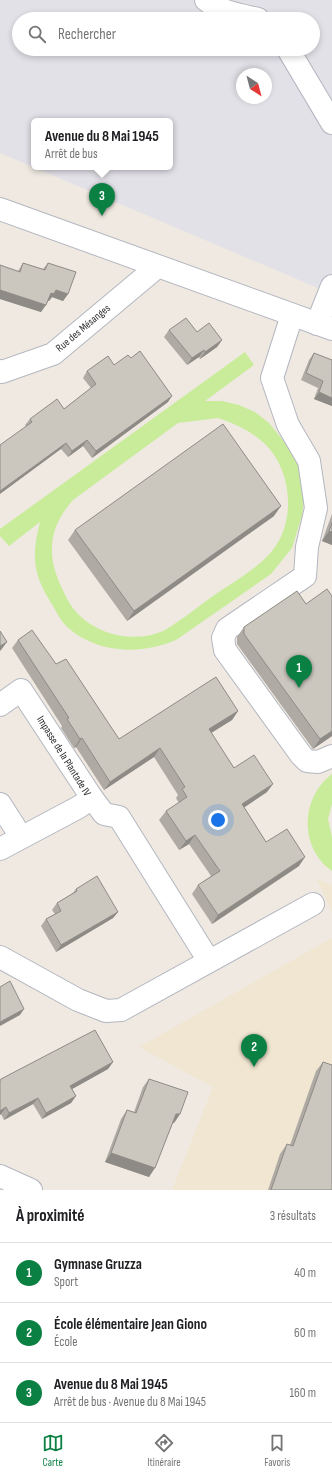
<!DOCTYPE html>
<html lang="fr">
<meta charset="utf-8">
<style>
body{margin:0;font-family:"Sofia Sans Condensed",sans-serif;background:#f6f6f6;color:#202124}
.compass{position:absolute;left:236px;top:68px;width:36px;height:36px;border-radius:50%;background:#fff;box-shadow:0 2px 6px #0003;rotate:144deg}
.you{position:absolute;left:218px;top:820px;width:14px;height:14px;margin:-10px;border:3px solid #fff;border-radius:50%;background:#1a73e8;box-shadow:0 0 0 6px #1a73e833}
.badge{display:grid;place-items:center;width:26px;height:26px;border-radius:50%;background:#0b8043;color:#fff;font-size:13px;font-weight:700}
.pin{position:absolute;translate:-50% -33px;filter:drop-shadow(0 1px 2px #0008)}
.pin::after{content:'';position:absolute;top:21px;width:14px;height:12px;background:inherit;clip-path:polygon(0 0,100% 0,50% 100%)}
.popup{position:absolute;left:31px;top:118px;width:142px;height:52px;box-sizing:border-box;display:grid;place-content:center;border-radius:6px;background:#fff;filter:drop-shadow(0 1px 3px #0005);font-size:13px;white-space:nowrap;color:#757577}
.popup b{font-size:15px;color:#202124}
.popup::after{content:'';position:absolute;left:50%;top:100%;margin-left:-8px;border:8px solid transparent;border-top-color:#fff}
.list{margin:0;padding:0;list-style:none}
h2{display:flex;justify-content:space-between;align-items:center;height:52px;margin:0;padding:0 16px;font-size:17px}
h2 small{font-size:13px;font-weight:400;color:#757577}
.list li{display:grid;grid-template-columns:26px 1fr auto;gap:12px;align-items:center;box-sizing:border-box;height:60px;padding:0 16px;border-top:1px solid #e0e0e0}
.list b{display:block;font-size:15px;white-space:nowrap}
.list p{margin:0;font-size:13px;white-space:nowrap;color:#757577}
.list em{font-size:13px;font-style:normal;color:#757577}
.icon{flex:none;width:22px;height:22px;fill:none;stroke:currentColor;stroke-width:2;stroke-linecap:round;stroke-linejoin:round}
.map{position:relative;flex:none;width:332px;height:1190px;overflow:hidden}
.search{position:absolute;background:#fff;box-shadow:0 2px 6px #0003;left:12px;right:12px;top:12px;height:44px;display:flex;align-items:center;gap:10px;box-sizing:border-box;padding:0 14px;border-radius:22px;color:#757577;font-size:15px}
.sheet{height:232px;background:#fff}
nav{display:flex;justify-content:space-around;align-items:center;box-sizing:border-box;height:56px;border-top:1px solid #e0e0e0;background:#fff;font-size:11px;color:#757577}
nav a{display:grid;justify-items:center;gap:2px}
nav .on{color:#0b8043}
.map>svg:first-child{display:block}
</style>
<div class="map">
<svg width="332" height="1190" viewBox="0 0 332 1190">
<rect width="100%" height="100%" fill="#efe9e1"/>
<path fill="#e3e1e8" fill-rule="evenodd" d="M0,0h332v294l-332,-141zM19,19h294v30h-294zM242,74h24v24h-24zM34,121h136v46h-136z"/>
<g fill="#f0e6d1">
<path d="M317,879l15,6v27z"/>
<path d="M332,938v252h-160l41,-103 -74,-40z"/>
</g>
<g fill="#c9ec9a" fill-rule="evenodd">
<path d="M245,352l9,13 -49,36h17l17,4 16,7 14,11 21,26 6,11 5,12 3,28 -2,16 -10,32 -21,26 -95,66c-36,15 -78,14 -109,-13 -6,-6 -10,-14 -14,-21 -20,-31 -22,-48 -13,-84l-31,24 -9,-10v-7zM218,418c18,6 33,13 47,26 26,25 31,74 10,103 -15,21 -41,34 -62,49 -13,9 -36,28 -50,35 -27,12 -63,5 -84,-16 -9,-9 -14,-20 -19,-31 -14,-32 -10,-58 13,-84l105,-77z"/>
<path d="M332,774v30l-4,15 4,18v34c-33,-23 -32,-73 0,-97z"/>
</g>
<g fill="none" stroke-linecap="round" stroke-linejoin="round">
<g stroke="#b4b7c1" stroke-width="24">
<g id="minor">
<path d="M206,0c14,12 35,15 52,19"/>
<path d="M288,49l44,74"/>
<path d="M0,209l332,120"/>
<path d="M292,315l-20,63 16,47 21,36 7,47 -9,39 -2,29 -78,53 -4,9 2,12 76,105 6,6 11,1 14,-6"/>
<path d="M317,324l15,-38"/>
<path d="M0,371l2,1 51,-18 104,-87"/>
<path d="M0,705l21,-15 71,108 -13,9 -79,42"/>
<path d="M92,798l12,16 15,3 90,144"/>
<path d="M0,804l21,33"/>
<path d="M0,957l78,43 28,11 15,-1 192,-106"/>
<path d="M0,1176l31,14"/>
</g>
</g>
<use href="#minor" stroke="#fff" stroke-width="22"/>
</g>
<g fill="#afaba4">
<path d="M23,263l20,6 5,-6 20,31 -5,7 -11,-4 -3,4h-1l-7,11 -41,-13v-34l18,6z"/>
<path d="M169,330l28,2 25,8 -5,7 -17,12 -1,-2 -12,8 -23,-28z"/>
<path d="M314,353l18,53 -18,-7 4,-11 -17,-8 8,-20z"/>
<path d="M114,365l54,37 -76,56 -9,-12 -15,11 -7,-8 -35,-23 -1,-1 5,-6 34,-10 27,-21 -8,-10 4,-7z"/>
<path d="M332,514v31l-10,-4z"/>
<path d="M274,516l-147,105 -59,-81 7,-10z"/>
<path d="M332,596v140l-19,13 -76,-105v-7l7,-10 62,-23z"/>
<path d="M18,640l38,24 63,75 119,-28 -6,9 -21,13 23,35 33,24 -23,15 22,35 33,24 -87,58 -20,-30 6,-9 13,-9 -22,-32 -10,6 -20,-30 7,-9 13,-8 -3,-5 2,-3 -24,-38 -50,33 -28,-43 -2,1 -13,-20 1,-2 -50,-78z"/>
<path d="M76,889l42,23 -5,6 -57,34 -15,-26 5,-7 9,-5 -3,-4 5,-7 16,-10z"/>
<path d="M113,1062l-5,7 -36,20 4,7 -5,7 -29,16 -9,-15 -29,16 -3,-6 -1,1v-35l1,-1z"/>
<path d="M323,1062l9,128h-64l12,-36 7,-10 3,1 26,-74z"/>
<path d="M149,1079l31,35 -6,9h-1l-24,54 -44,-15 16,-43 6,-9 7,2 9,-25z"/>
</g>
<g fill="#8e8b86">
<path d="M0,290l46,15 -5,7 -41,-13z"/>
<path d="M56,290l12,4 -5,7 -11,-4 -3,4 -3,-1 5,-7z"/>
<path d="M222,340l-5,7 -17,12 5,-7z"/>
<path d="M204,350l-5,7 -12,8 5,-7z"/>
<path d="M319,392l13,6v8l-18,-7z"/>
<path d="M172,396l-4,6 -76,56 4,-7z"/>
<path d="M87,440l-4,6 -15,11 4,-6z"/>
<path d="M66,443l-5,6 -61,45v-3z"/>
<path d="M281,506l-7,10 -147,105 7,-10z"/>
<path d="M329,531l3,1v13l-10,-4z"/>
<path d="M7,642l-6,8 -1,1v-5z"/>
<path d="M238,711l-6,9 -29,18 6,-9z"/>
<path d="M332,731v5l-19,13 7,-10z"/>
<path d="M82,738l-6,9 -2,1 6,-9z"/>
<path d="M160,748l-6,9 -50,33 6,-8z"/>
<path d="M273,784l-6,8 -31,21 6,-9z"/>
<path d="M195,835l-6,9 -10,6 7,-9z"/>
<path d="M305,857l-6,9 -87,58 6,-9z"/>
<path d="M118,912l-5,6 -57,34 5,-7z"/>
<path d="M24,1009l-4,6 -20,11v-4z"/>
<path d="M113,1062l-5,7 -43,24 5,-7z"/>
<path d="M76,1096l-5,7 -29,16 4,-6z"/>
<path d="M38,1098l-5,6 -29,16 5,-7z"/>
<path d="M6,1107l-5,7 -1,1v-4z"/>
<path d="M176,1114h4l-6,9 -4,-1z"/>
<path d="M111,1153l44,15 -6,9 -44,-15z"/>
</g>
<g fill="#cbc7bf" stroke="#8e8b86">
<path d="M23,263l22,7 3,-7 28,9 -8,22 -12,-4 -2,4 -3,-1 -5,12 -46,-15v-25l20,7z"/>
<path d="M186,318l11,14 12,-9 13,17 -17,12 -1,-2 -12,8 -23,-28z"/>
<path d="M140,351l32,45 -76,55 -9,-11 -15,11 -6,-8 -66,48v-46l32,-23 -2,-3 27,-20 7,10 32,-25 -9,-13 21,-15 6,9 14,-10 3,3z"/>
<path d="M314,353l18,7v38l-13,-6 4,-11 -17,-8z"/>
<path d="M223,424l58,82 -147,105 -59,-81z"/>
<path d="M332,523v9l-3,-1z"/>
<path d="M327,589l5,7v135l-12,8 -76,-105v-7l53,-36 9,13z"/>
<path d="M32,630l24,34 10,-5 53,80 97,-62 22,34 -29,18 25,39 20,-13 19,29 -31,20 24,38 21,-13 18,28 -87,58 -20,-30 22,-14 -25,-36 -9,6 -20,-30 21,-14 -5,-8 3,-2 -25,-39 -50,34 -28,-44 -2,1 -13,-20 2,-1 -51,-78z"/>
<path d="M0,631l7,11 -7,4z"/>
<path d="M97,876l21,36 -57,33 -15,-26 15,-8 -4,-8 20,-12 -1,-2z"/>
<path d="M10,981l14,28 -24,13v-35z"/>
<path d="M95,1030l18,32 -43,24 6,10 -30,17 -8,-15 -29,15 -3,-6 -6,4v-30l1,-2z"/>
<path d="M323,1062l9,3v125h-61l16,-46 6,2z"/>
<path d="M149,1079l39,13 -8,22h-4l-21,54 -44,-15 16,-43 9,3z"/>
</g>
<g text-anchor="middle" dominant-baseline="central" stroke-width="4" stroke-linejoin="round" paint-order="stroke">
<g font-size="11" fill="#2e2e2e" stroke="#fff">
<text transform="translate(83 328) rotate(-40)">Rue des Mésanges</text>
<text transform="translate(64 756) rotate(58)">Impasse de la Plantade IV</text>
</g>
</g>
</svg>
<svg class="compass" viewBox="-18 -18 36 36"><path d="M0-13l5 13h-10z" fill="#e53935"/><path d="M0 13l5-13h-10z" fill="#757577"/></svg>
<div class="you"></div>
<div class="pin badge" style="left:299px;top:688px">1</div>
<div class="pin badge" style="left:254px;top:1067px">2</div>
<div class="pin badge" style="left:102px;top:216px">3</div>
<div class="popup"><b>Avenue du 8 Mai 1945</b>Arrêt de bus</div>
<div class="search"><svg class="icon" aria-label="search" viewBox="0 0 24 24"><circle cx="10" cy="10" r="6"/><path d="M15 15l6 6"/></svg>Rechercher</div>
</div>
<section class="sheet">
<h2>À proximité<small>3 résultats</small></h2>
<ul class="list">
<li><span class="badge">1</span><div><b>Gymnase Gruzza</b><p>Sport</p></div><em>40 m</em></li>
<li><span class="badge">2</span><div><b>École élémentaire Jean Giono</b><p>École</p></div><em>60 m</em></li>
<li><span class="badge">3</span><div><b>Avenue du 8 Mai 1945</b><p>Arrêt de bus · Avenue du 8 Mai 1945</p></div><em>160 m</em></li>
</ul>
</section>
<nav>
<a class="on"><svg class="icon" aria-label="map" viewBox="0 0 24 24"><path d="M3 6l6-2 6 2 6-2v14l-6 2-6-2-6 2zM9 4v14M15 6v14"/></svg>Carte</a>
<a><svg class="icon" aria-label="directions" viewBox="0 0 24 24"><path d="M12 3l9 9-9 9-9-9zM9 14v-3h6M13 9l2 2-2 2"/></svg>Itinéraire</a>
<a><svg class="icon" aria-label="saved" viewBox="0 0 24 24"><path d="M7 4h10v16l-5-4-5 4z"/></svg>Favoris</a>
</nav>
